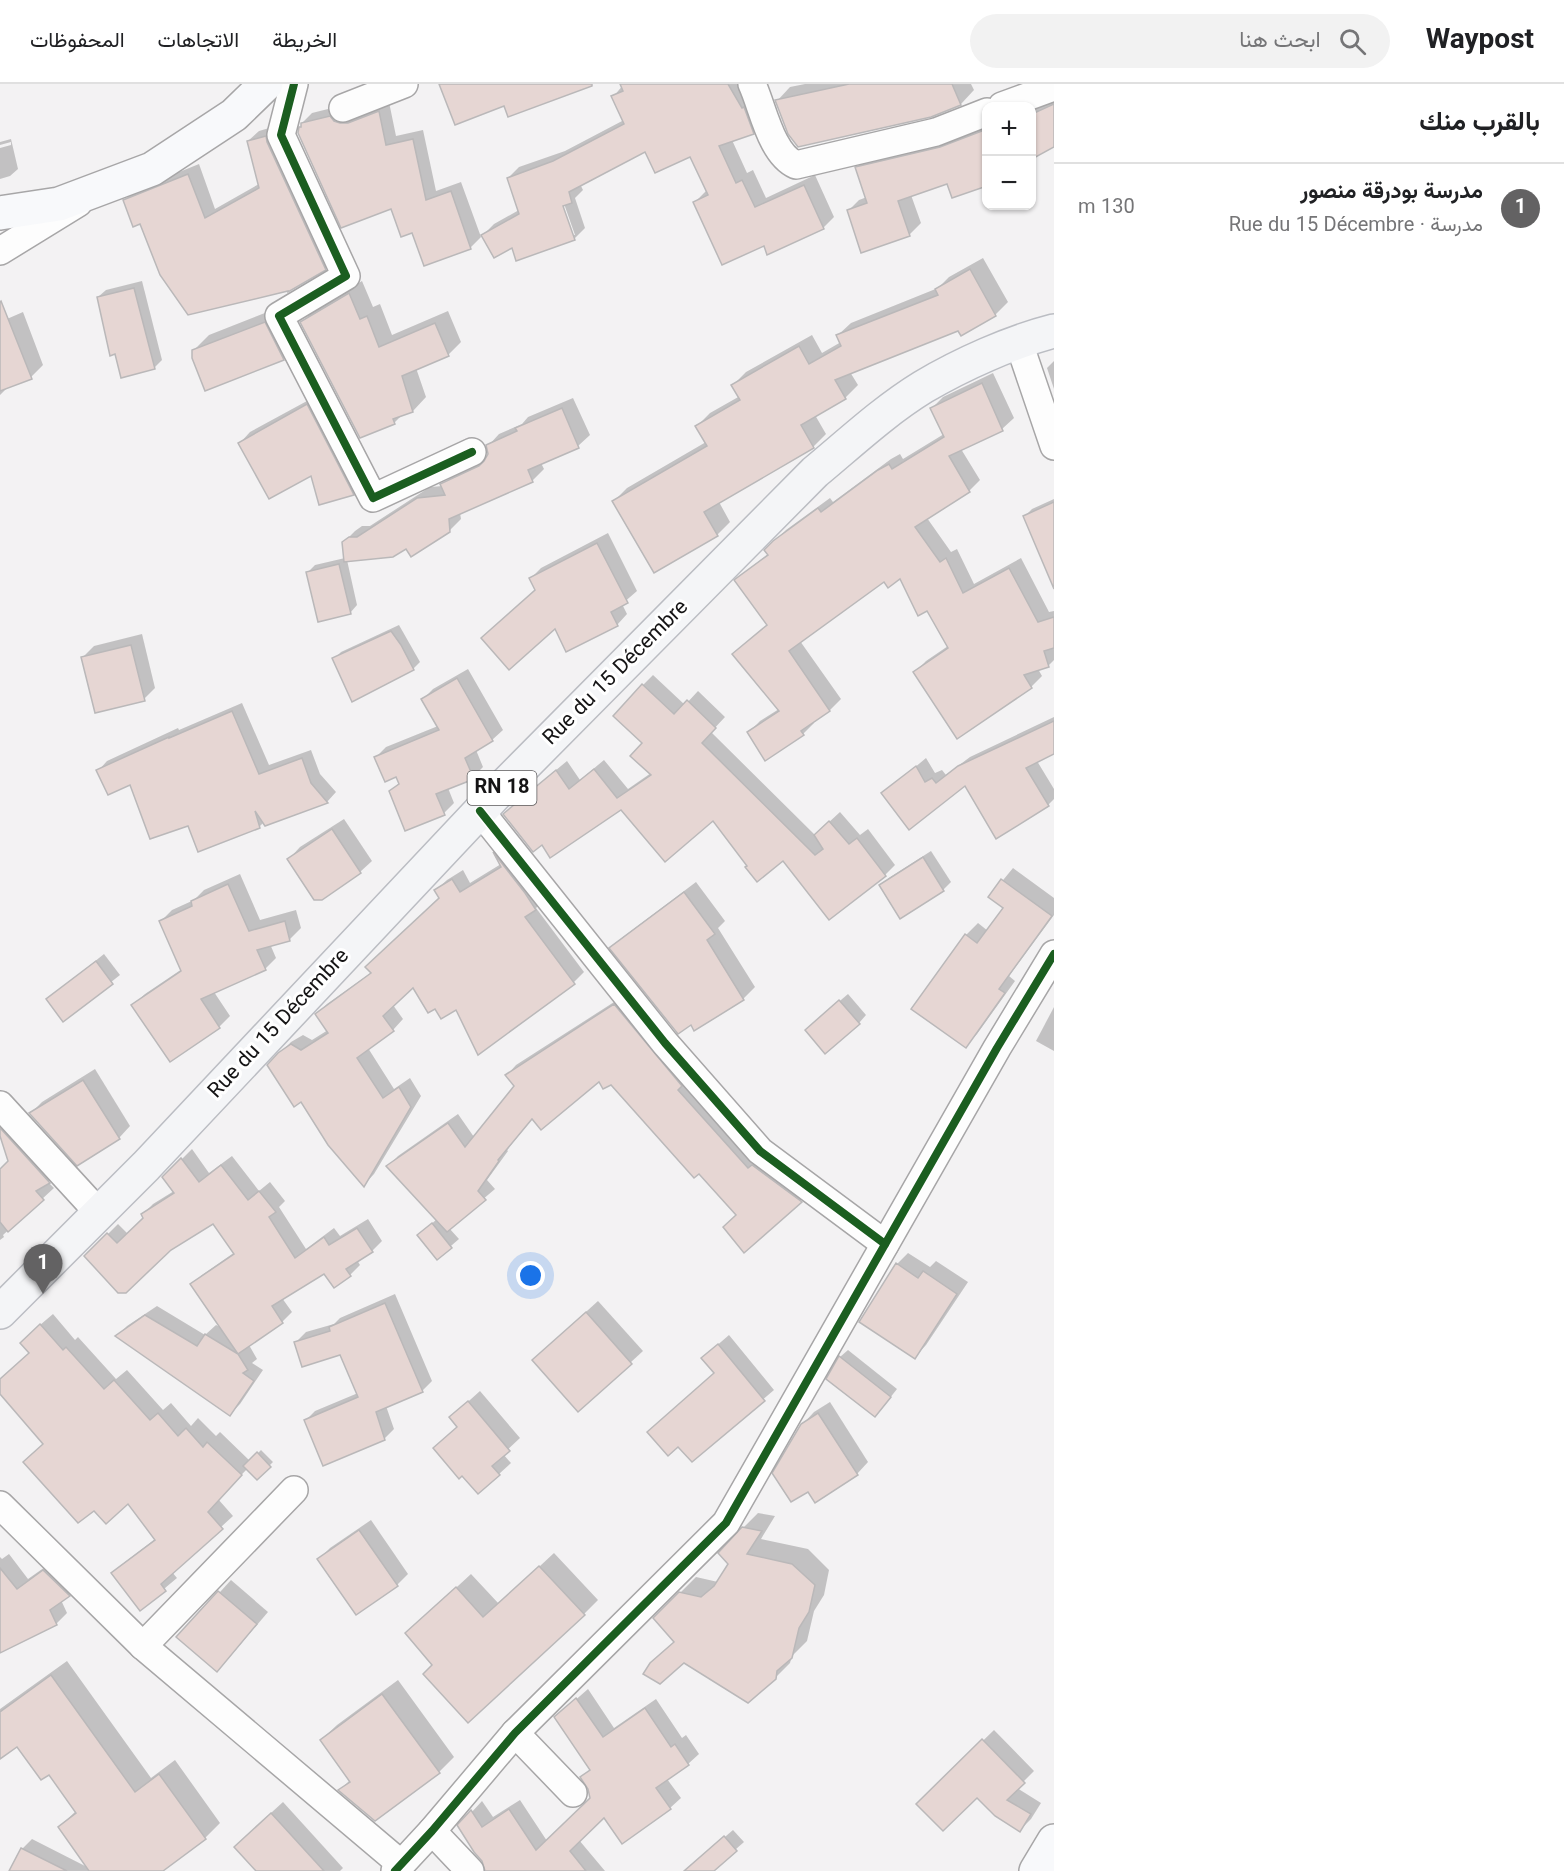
<!DOCTYPE html>
<html lang="ar">
<meta charset="utf-8">
<style>
body{margin:0;font-family:Georgia,Vazirmatn,serif;background:#f2f2f2;color:#202124;direction:rtl}
.controls{position:absolute;right:18px;top:18px;display:grid;overflow:hidden;border-radius:12px;box-shadow:0 2px 4px #0004}
.controls button{width:54px;height:54px;display:grid;place-items:center;padding:0;border:0;border-bottom:2px solid #e0e0e0;background:#fff;color:#202124;font:30px sans-serif}
.you{position:absolute;left:531px;top:1192px;width:21px;height:21px;margin:-15px;border:4px solid #fff;border-radius:50%;background:#1a73e8;box-shadow:0 0 0 9px #1a73e833}
.badge{display:grid;place-items:center;width:39px;height:39px;border-radius:50%;background:#636263;color:#fff;font-size:20px;font-weight:700}
.pin{position:absolute;translate:-50% -50px;filter:drop-shadow(0 2px 3px #0008)}
.pin::after{content:'';position:absolute;top:32px;width:21px;height:18px;background:inherit;clip-path:polygon(0 0,100% 0,50% 100%)}
.list{margin:0;padding:0;list-style:none}
h2{display:flex;justify-content:space-between;align-items:center;height:78px;margin:0;padding:0 24px;font-size:26px}
h2 small{font-size:20px;font-weight:400;color:#757577}
.list li{display:grid;grid-template-columns:39px 1fr auto;gap:18px;align-items:center;box-sizing:border-box;height:90px;padding:0 24px;border-top:2px solid #e0e0e0}
.list b{display:block;font-size:22px;white-space:nowrap}
.list p{margin:0;font-size:20px;white-space:nowrap;color:#757577}
.list em{font-size:20px;font-style:normal;color:#757577}
.icon{flex:none;width:33px;height:33px;fill:none;stroke:currentColor;stroke-width:2;stroke-linecap:round;stroke-linejoin:round}
.map{position:relative;flex:none;width:1054px;height:1787px;overflow:hidden;direction:ltr}
header{display:flex;align-items:center;gap:36px;box-sizing:border-box;height:84px;padding:0 30px;background:#fff;border-bottom:2px solid #e0e0e0}
header strong{font-size:28px}
nav{display:flex;gap:33px;margin-inline-start:auto;font-size:21px}
.search{width:420px;height:54px;background:#f2f2f2;display:flex;align-items:center;gap:15px;box-sizing:border-box;padding:0 21px;border-radius:33px;color:#757577;font-size:22px}
main{display:flex}
aside{flex:1;background:#fff}
.map>svg:first-child{display:block}
</style>
<header>
<strong>Waypost</strong>
<div class="search"><svg class="icon" aria-label="search" viewBox="0 0 24 24"><circle cx="10" cy="10" r="6"/><path d="M15 15l6 6"/></svg>ابحث هنا</div>
<nav><a>الخريطة</a><a>الاتجاهات</a><a>المحفوظات</a></nav>
</header>
<main>
<aside>
<h2>بالقرب منك<small></small></h2>
<ul class="list">
<li><span class="badge">1</span><div><b>مدرسة بودرقة منصور</b><p>مدرسة · Rue du 15 Décembre</p></div><em>130 m</em></li>
</ul>
</aside>
<div class="map">
<svg width="1054" height="1787" viewBox="0 0 1054 1787">
<rect width="100%" height="100%" fill="#f3f2f3"/>
<g fill="#0003" fill-rule="evenodd">
<path d="M624,0h121l19,38 -11,10 -21,8 15,33 6,-3 13,28 49,-23 19,42 -11,11 -59,16 -69,-42 12,-12 -17,-35 -44,-5 -66,34 3,6 -8,8 10,30 -11,11 -61,7 -30,-11 11,-11 25,-14 -11,-32 11,-11 46,-16 59,-31 -11,-23zM562,114l13,37h-3l-13,-36z"/>
<path d="M805,0h166l3,6 -13,14 -30,11 -154,-14 13,-14z"/>
<path d="M1054,14v47l-22,12v-47z"/>
<path d="M389,18l7,34 27,-6 13,61 25,-9 20,55 -10,10 -46,17 -12,-33 -21,-24 -89,-81 -1,-3 10,-10 28,-7z"/>
<path d="M987,39v61l-39,-2 -37,13 10,28 -11,11 -48,17 -14,-40 11,-11 8,-3 -11,-29 11,-11z"/>
<path d="M276,42l59,132 -10,11 -184,-46 -16,-23 10,-10 64,-26 16,45 44,-25 -11,-43 11,-10z"/>
<path d="M11,55l7,30 -8,7 -10,3v-31l11,-3v-3l-11,3v-3z"/>
<path d="M983,174l25,44 -13,13 -145,57 8,13 -13,13 -30,17 11,19 -13,13 -94,55 11,20 -13,13 -103,-34 13,-13 79,-46 -9,-16 13,-13 30,-17 -7,-11 13,-13 66,-37 10,18 19,-11 -3,-7 13,-12 87,-35 11,-11z"/>
<path d="M142,197l20,79 -8,8 -56,-71 8,-7z"/>
<path d="M362,197l11,26 7,-3 12,31 56,-24 13,31 -13,13 -32,13 10,29 -13,14 -10,3 -9,9 -92,-101 13,-13z"/>
<path d="M280,223l18,37 -15,15 -89,-9 15,-15z"/>
<path d="M23,228l20,53 -12,12 -21,8 -10,10v-73z"/>
<path d="M1054,277v28l-7,-21z"/>
<path d="M993,289l21,45 -12,11 -41,20 19,31 -11,11 -42,27 24,34 6,-3 17,35 47,-26 28,54 5,-1v49l-6,6 -10,3 4,7 -11,11 -116,-15 11,-11 22,-15 -20,-37 -27,-32 -17,3 -84,61 41,58 -11,11 -18,11 2,2 -11,11 -54,-2 11,-11 19,-12 -45,-55 34,-30 -32,-44 33,-27 -3,-3 20,-20 44,-32 3,4 58,-43 9,-5 3,5 41,-25 -12,-26 11,-11z"/>
<path d="M318,311l45,88 -10,10 -113,-50 10,-11z"/>
<path d="M573,314l17,37 -12,11 -37,17 3,6 -12,12 -72,32 1,6 -12,12 -43,16 -59,13 10,45 -7,8 -42,-41 7,-7 30,-7 -1,-16 11,-11 7,-5h8l60,-39 13,-1 11,-13 34,-16v-11l11,-12 23,-10 6,-7z"/>
<path d="M1054,415v60l-9,4 -20,-47 7,-7z"/>
<path d="M608,449l29,58 -15,13 5,10 -10,11 -81,-35 -5,-12 10,-10z"/>
<path d="M399,541l21,37 -7,7 -79,-10 7,-7z"/>
<path d="M142,550l13,54 -11,11 -62,-41 12,-12z"/>
<path d="M468,585l35,61 -11,10 -16,10 7,17 -10,10 -25,11 6,15 -10,10 -54,-21 10,-10 -4,-6 -20,-19 10,-10 52,-21 -15,-27 10,-10z"/>
<path d="M653,591l32,30 13,-14 27,26 -14,15 104,103 25,-23 20,23 8,-6 27,36 -10,10 -101,-16 -35,7 -36,-47 -92,-11 -106,-4 52,-43 13,19 24,-20 24,29 23,-16 -7,-30 -1,-58z"/>
<path d="M242,619l27,62 42,-15 9,24 16,18 -9,10 -61,23 -2,-3 -5,5 -70,-3 -58,-41 -33,-12 9,-10 71,-33 1,2z"/>
<path d="M1054,633v35l-17,9 17,28v10l-6,6 -83,-21 -82,10 43,-36 9,15 7,-3 4,5 24,-18z"/>
<path d="M344,735l28,42 -12,11 -38,26 -33,-39 11,-12z"/>
<path d="M504,759l41,56 -9,9 48,64 -10,10 -95,71 -22,-45 -22,-1 -22,-21 -20,19 10,14 -10,11 -25,18 26,41 16,-11 11,18 -47,78 -10,11 -62,-85 -33,-35 22,-23 12,-7 9,5 16,-10 -11,-16 10,-10 45,-32 69,-74 -5,-8 11,-10 16,-10 7,13 31,-19 -6,-11z"/>
<path d="M931,767l20,31 -8,8 -42,27 -20,-32 8,-7z"/>
<path d="M1013,784l41,30v17l-45,61 6,5 -38,53 -12,12 -51,-37 52,-74 12,-12 10,8 17,-24 -15,-11z"/>
<path d="M240,790l20,46 36,-10 5,18 -11,11 -20,5 6,14 -11,11 -51,23 16,24 -11,11 -86,-22 12,-11 37,-25 -21,-48 11,-11 22,-10 10,-10z"/>
<path d="M696,798l29,39 -7,7 37,59 -12,12 -52,24 -80,-75 12,-11z"/>
<path d="M104,870l16,21 -57,45 -15,-21z"/>
<path d="M848,910l18,21 -7,8h-45z"/>
<path d="M625,911l186,196 -67,59 -6,-35 -38,-43 -89,-89 -12,-4 -66,39 -26,32 1,1 -21,29 8,9 -46,39 10,11 -22,19 -18,-23 18,-16 -49,-53 10,-10 60,-42 16,23 42,-51 -9,-11 9,-10z"/>
<path d="M1054,923v44l-18,-10z"/>
<path d="M95,985l35,57 -11,12 -88,-25 11,-11z"/>
<path d="M0,1039l60,47 -12,12 6,6 -51,47 1,2 -4,3v-44l16,-14 -16,-51z"/>
<path d="M192,1065l17,24 23,-17 27,35 11,-9 15,19 -6,6 27,42 28,-21 6,8 28,-17 14,22 -10,10 -15,9 3,5 -10,10 -25,-4 -43,27 10,14 -10,10 -33,23 8,14 -5,4 11,7 -23,34 -10,10 -112,-79 9,-9 30,-20 48,29 11,-10 6,3 -30,-43 10,-10 33,-23 -22,-30 -127,34 32,-32 10,10 17,-16 -2,-4 10,-10 21,-13 -10,-14z"/>
<path d="M908,1169l22,14 6,-6 32,21 -42,63 -11,12 -18,-93z"/>
<path d="M395,1210l37,87 -10,10 -36,15 8,23 -10,10 -78,-19 9,-9 43,-18 -17,-40 -45,-11 10,-10 28,-8 6,-6z"/>
<path d="M598,1217l45,50 -64,59 -34,-61z"/>
<path d="M53,1230l22,26 3,-3 38,42 11,-9 36,40 8,-7 20,23 7,-8 18,18 4,-4 30,29 11,-11 12,12 -16,16 -9,-10 -30,31 15,17 -61,56 5,6 -37,31 -27,-36 12,-11 30,-23 -27,-37 -83,-59 -45,-51v-12l31,-27 2,-22z"/>
<path d="M729,1251l45,55 -82,70 23,-88 -1,-24z"/>
<path d="M848,1266l49,39 -15,19 -54,-29 12,-22z"/>
<path d="M480,1307l40,47 -17,16 8,9 -12,11 -53,-37 12,-10 -7,-10z"/>
<path d="M830,1318l38,60 -11,12 -55,-49 12,-13z"/>
<path d="M758,1429l17,3 -14,23 47,10 21,21 -5,25 -10,16 -7,30 -15,15 -2,7 -15,15 -91,-17 -33,3 24,-23 -20,-23 41,-41 22,5 12,-18 13,-36z"/>
<path d="M371,1436l37,54 -11,11 -78,-26 11,-11z"/>
<path d="M554,1469l44,47 -14,14 -150,51 -27,-32 64,-59 28,30z"/>
<path d="M9,1470l19,25 27,-19 24,24 -18,16 6,13 -11,11 -56,19v-86l2,2z"/>
<path d="M231,1496l37,32 -40,47 -49,-22z"/>
<path d="M67,1577l84,117 24,-18 45,63 -15,15 -45,33h-149l11,-22 10,-10 57,29 -30,-41 17,-16 -27,-38 -32,-28 -17,12v-48z"/>
<path d="M398,1596l56,77 -15,15 -64,47 -35,-29 10,-10 -29,-40 16,-15z"/>
<path d="M588,1605l26,39 42,-29 26,39 4,-3 13,19 -11,10 -21,15 14,19 -11,10 -66,8 -25,24 26,31h-118v-5l-28,-40 23,-25 11,16 27,-17 27,41 45,-43 -3,-10 -7,-10 9,-9 -35,-52z"/>
<path d="M994,1646l40,41 -17,17 24,15 -10,16 -11,11 -43,-34 -59,8z"/>
<path d="M283,1718l60,66 -3,3h-82l-11,-36z"/>
<path d="M733,1746l11,12 -33,29h-17l4,-11z"/>
</g>
<g fill="#e6d6d3" stroke="#bab8b9" stroke-width="1.5">
<path d="M439,0h153v2l-84,31 -4,-11 -49,19z"/>
<path d="M620,0h108l14,24 2,-1 10,27 -35,12 17,37 6,-3 13,27 49,-22 20,44 -57,26 -3,-9 -42,19 -29,-63 15,-7 -18,-38 -35,16 -10,-21 -76,40 3,11 -9,3 12,34 -59,21 -4,-13 -18,10 -13,-23 38,-21 -12,-36 46,-17 71,-37 -13,-28 12,-5z"/>
<path d="M849,0h103l9,21 -30,12 -133,30 -10,-13 -13,-34z"/>
<path d="M1054,20v43l-22,12v-45z"/>
<path d="M379,27l7,34 27,-6 13,61 25,-9 20,58 -47,17 -12,-33 -11,4 -10,-28 -50,19 -43,-95 1,-6h2v-4l29,-7 4,5 6,2h8z"/>
<path d="M987,45v57l-35,12 -5,-14 -49,17 12,35 -49,17 -14,-43 20,-7 -12,-36 85,-20z"/>
<path d="M266,52l1,6 59,128 -38,22v-1l-100,24 -28,-40 -20,-51 -7,3 -10,-27 65,-26 17,44 54,-30 -12,-47z"/>
<path d="M970,185l26,47 -35,20 -3,-5 -123,49 11,19 -45,26 13,23 -110,64 14,24 -64,37 -42,-72 95,-55 -12,-20 45,-26 -9,-15 68,-39 10,18 32,-18 -5,-11 102,-40 -3,-6z"/>
<path d="M134,204l21,81 -34,9 -6,-24 -5,2 -13,-59z"/>
<path d="M349,209l11,26 7,-3 12,31 56,-24 14,33 -47,20 11,36 -20,7 2,5 -35,14 -60,-116z"/>
<path d="M1,217l31,78 -32,12v-89z"/>
<path d="M265,238l19,38 -79,31 -13,-33v-8z"/>
<path d="M982,299l21,48 -54,25 21,36 -55,35 25,35 6,-4 17,35 46,-25 29,54 16,-5v31l-10,3 5,16 -25,8 8,13 -75,51 -44,-67 35,-24 -21,-37 -9,5 -18,-37 -12,9 -4,-6 -95,69 41,60 -29,20 3,4 -39,26 -18,-29 32,-21 -47,-57 35,-29 -33,-45 34,-25 -4,-5 9,-9 45,-33 3,4 57,-42 11,-6 3,5 52,-32 -14,-29z"/>
<path d="M307,320l47,91 -35,10 -8,-29 -42,23 -31,-56z"/>
<path d="M562,324l17,40 -51,22 5,12 -84,37 1,13 -39,25 -5,-8 -13,8 -49,5 -2,-20 7,-5h8l60,-39 28,-3 -5,-11 39,-18 5,-5 4,-7 -2,-9 31,-14 -2,-3z"/>
<path d="M1054,418v87l-31,-73z"/>
<path d="M597,459l31,60 -17,9 7,14 -52,26 -11,-23 -46,41 -28,-32 54,-48 -6,-12z"/>
<path d="M339,480l12,50 -33,8 -12,-50z"/>
<path d="M391,547l10,14 13,25 -62,32 -20,-44z"/>
<path d="M131,561l14,56 -50,12 -14,-56z"/>
<path d="M457,594l36,63 -28,17 9,21 -38,15 9,21 -40,16 -16,-40 10,-7 -3,-7 -11,5 -11,-25 65,-27 -18,-31z"/>
<path d="M642,600l32,30 13,-14 29,28 -14,15 113,112 8,-6 -9,-14 15,-14 20,23 8,-6 29,38 -57,44 -46,-59 -26,21 -12,-15 2,-1 -34,-45 -48,41 -44,-52 -71,48 -8,-13 -9,7 -30,-38 53,-44 13,19 25,-20 23,29 34,-23 -21,-19 12,-13 -29,-27z"/>
<path d="M232,627l27,63 43,-16 9,25 17,20 -63,23 -10,-15 5,17 -62,24 -10,-26 -38,13 -20,-54 -22,10 -12,-25 73,-33v1z"/>
<path d="M1054,637v33l-28,14 23,38 -53,33 -31,-53 -56,44 -28,-37 35,-27 9,16 7,-4 4,5 22,-17z"/>
<path d="M332,745l29,44 -39,27h-8l-27,-41z"/>
<path d="M493,768l32,41 11,17 -11,7 50,67 -97,71 -22,-45 -15,9 -6,-10 -7,4 -15,-25 -30,28 11,15 -37,27 26,40 16,-11 12,20 -47,80 -36,-42 -27,-43 -7,5 -27,-42 11,-12 13,-9 10,6 27,-17 -13,-19 56,-41 -6,-6 74,-69 -5,-8 18,-11 8,13 41,-25z"/>
<path d="M923,773l21,34 -44,28 -21,-34z"/>
<path d="M1001,795l51,37 -53,73 6,4 -39,55 -55,-39 54,-75 12,9 26,-35 -15,-11z"/>
<path d="M228,800l21,47 36,-10 5,20 -33,9 9,20 -65,29 19,29 -50,34 -39,-57 50,-34 -22,-50 33,-15 -1,-5z"/>
<path d="M684,808l31,42 -8,6 37,60 -50,31 -3,-6 -13,9 -69,-86z"/>
<path d="M96,877l17,23 -50,38 -17,-23z"/>
<path d="M839,916l21,24 -35,30 -20,-24z"/>
<path d="M614,920l68,82 -4,4 70,78 4,-3 50,37 -58,51 -21,-26 13,-12 -37,-41 -5,4 -83,-93 -8,4 -4,-7 -58,48 -9,-11 -34,41 1,1 -21,30 8,9 -39,32 -61,-66 62,-43 17,24 49,-61 -9,-11z"/>
<path d="M83,996l37,59 -43,27 -48,-53z"/>
<path d="M0,1044l50,55 -14,8 8,9 -36,32 -8,-10v-53l8,-8 -8,-25z"/>
<path d="M181,1074l18,24 22,-17 27,35 11,-9 17,21 -7,5 26,41 29,-21 5,8 28,-17 16,24 -27,17 5,7 -17,12 -10,-14 -52,32 11,17 -45,31 10,16 -5,3 11,8 -24,35 -115,-80 30,-21 52,31 8,-12 33,20 -48,-70 44,-30 -21,-30 -42,26 -45,43h-8l-34,-37 23,-23 10,10 26,-25 -2,-4 33,-21 -12,-16z"/>
<path d="M432,1139l20,25 -15,12 -20,-25z"/>
<path d="M896,1179l22,15 5,-7 34,23 -42,65 -56,-37z"/>
<path d="M385,1219l38,89 -47,20 9,28 -62,26 -19,-46 54,-23 -18,-42 -38,12 -8,-25 36,-11 -1,-4z"/>
<path d="M586,1228l46,52 -54,48 -46,-52z"/>
<path d="M40,1240l23,26 3,-3 38,42 10,-9 36,40 8,-7 20,23 8,-8 17,19 4,-5 35,33 -34,37 15,17 -62,55 5,7 -26,20 -29,-38 44,-33 -27,-36 -22,20 -12,-13 -16,12 -55,-61 20,-18 -43,-50v-15l29,-26 -9,-10z"/>
<path d="M718,1260l47,57 -73,61 -14,-15 -10,9 -21,-24 67,-59 -13,-15z"/>
<path d="M839,1272l52,41 -16,20 -49,-38z"/>
<path d="M468,1317l42,50 -18,15 8,9 -22,19 -16,-18 -3,3 -26,-31 24,-21 -8,-10z"/>
<path d="M818,1329l40,62 -43,28 -7,-11 -17,10 -19,-29 29,-49z"/>
<path d="M257,1368l14,15 -14,13 -14,-14z"/>
<path d="M742,1443l20,4 -15,23 45,10 23,21 -6,27 -10,16 -7,30 -15,13 -1,8 -28,24 -64,-40 -24,21 -17,-10 7,-11 24,-21 -21,-24 26,-26 22,5 13,-11 14,-22 -10,-11z"/>
<path d="M359,1446l39,56 -42,29 -39,-56z"/>
<path d="M539,1482l46,49 -117,108 -45,-49 9,-9 -27,-32 51,-46 27,30z"/>
<path d="M0,1484l17,21 26,-19 27,26 -20,14 7,15 -57,28z"/>
<path d="M218,1507l39,33 -40,48 -41,-35z"/>
<path d="M51,1591l84,117 24,-18 47,65 -43,32h-74l-31,-44 18,-14 -27,-38 -8,5 -24,-33 -17,12v-47z"/>
<path d="M382,1610l58,79 -65,48 -37,-31 12,-8 -30,-42z"/>
<path d="M576,1614l27,39 42,-29 26,39 4,-3 14,21 -33,23 15,21 -49,35 -18,-26 -34,33 16,20h-101l-3,-10 -8,-9 -17,-27 14,-15 11,17 27,-18 27,41 54,-52 -2,-9 -8,-12 10,-7 -36,-53z"/>
<path d="M982,1655l43,44 -18,17 24,14 -11,18 -25,-16 -18,-18 -34,33 -27,-27z"/>
<path d="M271,1729l53,58h-68l-22,-24z"/>
<path d="M724,1752l13,15 -23,20h-30z"/>
<path d="M21,1764l46,23h-58z"/>
</g>
<g fill="none" stroke-linecap="round" stroke-linejoin="round">
<g stroke="#a7a6a7" stroke-width="30">
<g id="street">
<path d="M294,0l-13,51 65,141 -67,40 94,182 99,-46"/>
<path d="M752,0c11,24 19,70 44,81l140,-33 51,-20"/>
<path d="M1002,22l52,-19"/>
<path d="M343,24l61,-24"/>
<path d="M0,167l78,-48"/>
<path d="M1019,259l35,103"/>
<path d="M480,727l185,232 95,108 125,93"/>
<path d="M0,1021l99,108"/>
<path d="M0,1421l143,141 258,218"/>
<path d="M143,1562l151,-156"/>
<path d="M515,1649l58,60"/>
<path d="M432,1747l38,40"/>
<path d="M395,1787l37,-40 83,-98 211,-210 271,-475 57,-94"/>
</g>
</g>
<g stroke="#a7a6a7" stroke-width="36">
<g id="secondary">
<path d="M0,129l59,-9 93,-35 82,-54 32,-31"/>
<path d="M1036,1787l18,-30"/>
</g>
</g>
<g stroke="#bbbdc3" stroke-width="36">
<path id="primary" d="M0,1228l146,-146 350,-372 319,-322c35,-29 69,-61 108,-85 39,-23 88,-45 131,-56"/>
</g>
<use href="#street" stroke="#fdfdfd" stroke-width="27"/>
<use href="#secondary" stroke="#f8f9fb" stroke-width="33"/>
<use href="#primary" stroke="#f4f5f7" stroke-width="33"/>
<g stroke="#fff" stroke-width="11">
<g id="cycleway">
<path d="M294,0l-13,51 65,141 -67,40 94,182 99,-46"/>
<path d="M480,727l185,232 95,108 125,93"/>
<path d="M395,1787l37,-40 83,-98 211,-210 271,-475 57,-94"/>
</g>
</g>
<use href="#cycleway" stroke="#1b5e20" stroke-width="8"/>
</g>
<g text-anchor="middle" dominant-baseline="central" stroke-width="6" stroke-linejoin="round" paint-order="stroke">
<rect fill="#fff" stroke="#5b5a5b" stroke-width="1.5" x="467.5" y="687" width="69" height="34" rx="4.5"/>
<g font-size="20" font-weight="bold" fill="#151415">
<text x="502" y="704">RN 18</text>
</g>
<g font-size="21" fill="#151415" stroke="#fff">
<text transform="translate(616 589) rotate(-45)">Rue du 15 Décembre</text>
<text transform="translate(279 940) rotate(-47)">Rue du 15 Décembre</text>
</g>
</g>
</svg>
<div class="controls">
<button>+</button>
<button>−</button>
</div>
<div class="you"></div>
<div class="pin badge" style="left:43px;top:1210px">1</div>
</div>
</main>
